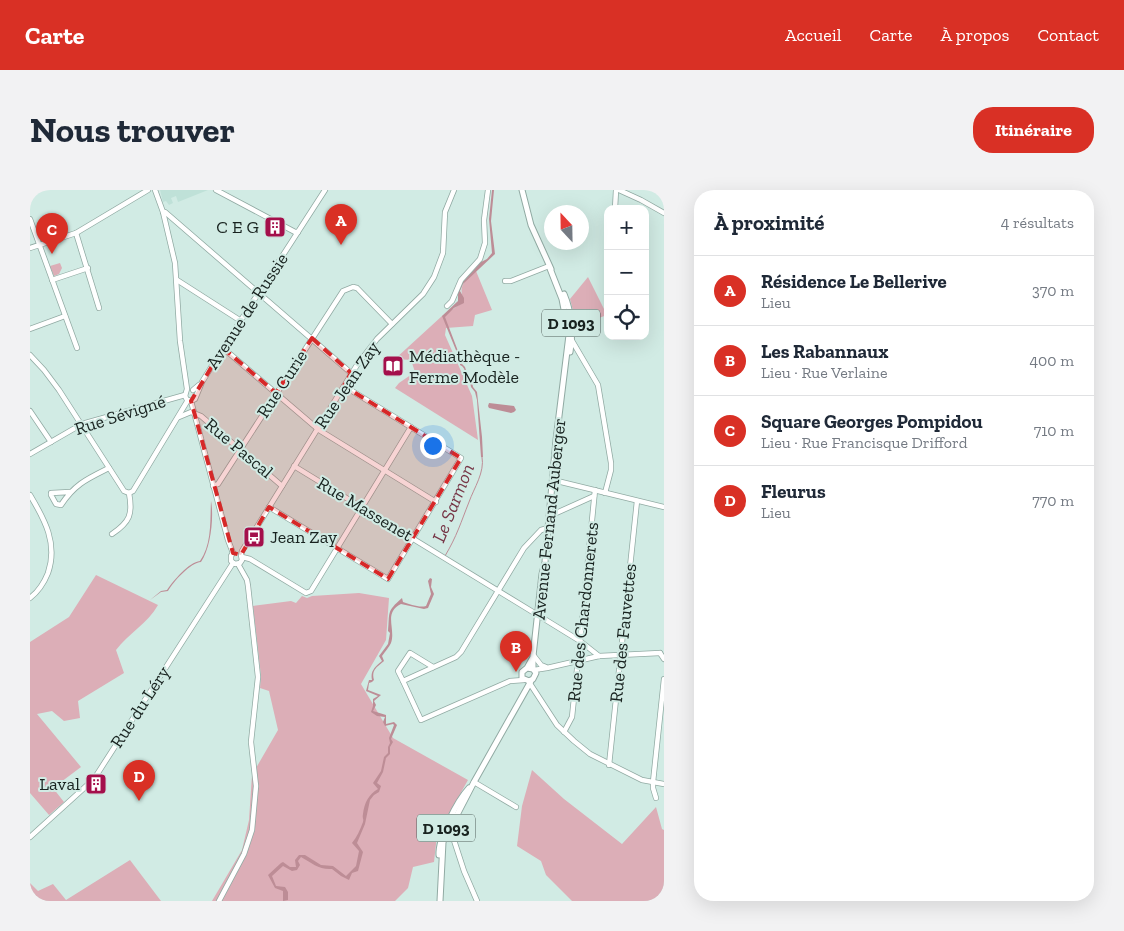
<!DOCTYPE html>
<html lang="fr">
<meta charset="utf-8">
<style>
body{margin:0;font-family:"Zilla Slab",serif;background:#f2f2f3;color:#1f2937}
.controls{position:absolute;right:15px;top:15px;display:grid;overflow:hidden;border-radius:10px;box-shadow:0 5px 20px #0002}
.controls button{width:45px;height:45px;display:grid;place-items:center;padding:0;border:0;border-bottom:1px solid #e0e1e3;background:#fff;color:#1f2937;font:25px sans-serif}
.compass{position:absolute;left:514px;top:15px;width:45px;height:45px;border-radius:50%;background:#fff;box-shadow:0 5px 20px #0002;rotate:338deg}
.you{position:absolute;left:402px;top:255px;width:18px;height:18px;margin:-12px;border:4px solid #fff;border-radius:50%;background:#1a73e8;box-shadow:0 0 0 8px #1a73e833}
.badge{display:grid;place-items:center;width:32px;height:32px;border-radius:50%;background:#d93025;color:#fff;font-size:16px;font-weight:700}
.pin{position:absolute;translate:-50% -41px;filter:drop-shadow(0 1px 2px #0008)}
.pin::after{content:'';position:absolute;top:26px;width:18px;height:15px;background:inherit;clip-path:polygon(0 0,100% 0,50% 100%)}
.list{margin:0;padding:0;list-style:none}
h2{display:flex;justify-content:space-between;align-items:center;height:65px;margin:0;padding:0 20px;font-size:21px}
h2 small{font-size:16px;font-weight:400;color:#747a83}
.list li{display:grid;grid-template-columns:32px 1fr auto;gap:15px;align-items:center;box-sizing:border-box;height:70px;padding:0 20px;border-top:1px solid #e0e1e3}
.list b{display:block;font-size:19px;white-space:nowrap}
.list p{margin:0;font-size:16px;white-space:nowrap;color:#747a83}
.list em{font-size:16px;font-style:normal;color:#747a83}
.icon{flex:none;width:28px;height:28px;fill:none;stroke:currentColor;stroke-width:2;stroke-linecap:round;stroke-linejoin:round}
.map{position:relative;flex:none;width:634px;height:711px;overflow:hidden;border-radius:20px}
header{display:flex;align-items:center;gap:30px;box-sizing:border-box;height:70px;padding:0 25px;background:#d93025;color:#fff}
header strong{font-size:24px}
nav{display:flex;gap:28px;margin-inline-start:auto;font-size:18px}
.intro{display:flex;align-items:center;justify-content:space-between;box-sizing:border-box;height:120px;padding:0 30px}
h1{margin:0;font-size:35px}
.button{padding:12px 22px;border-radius:20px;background:#d93025;color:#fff;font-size:18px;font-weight:700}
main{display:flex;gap:30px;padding:0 30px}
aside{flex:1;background:#fff;border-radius:20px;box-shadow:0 5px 20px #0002}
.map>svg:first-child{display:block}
</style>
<header>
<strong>Carte</strong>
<nav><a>Accueil</a><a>Carte</a><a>À propos</a><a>Contact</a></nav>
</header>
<div class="intro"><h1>Nous trouver</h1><a class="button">Itinéraire</a></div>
<main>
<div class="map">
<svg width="634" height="711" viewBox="0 0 634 711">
<rect width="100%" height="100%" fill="#d1ebe4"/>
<path fill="#bfe1d8" d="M130,0h48l-30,12 -2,-6 -5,2 2,5 -4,2 -3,-4 -3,1z"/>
<g fill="#dcaeb7">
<path d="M30,73l2,5 -3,6 -5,2 -4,-10z"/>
<path d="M446,81l16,39 -17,5 -2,11 -27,2 -1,7 27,61 6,44 -83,-52 4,-5 16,-11 -4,-12 -16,-1 47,-43 22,-14c-6,-18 0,-19 12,-31z"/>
<path d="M558,87l19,38 -30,11 -7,-27z"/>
<path d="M66,385l62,30c-10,18 -30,29 -42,45l8,23 -46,28 2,17 -16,3 -12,-10 -15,3 44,53 -28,21 11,14 -15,13 -19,-22v-151l39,-25z"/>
<path d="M329,403l30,5 -3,42 -25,44 32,54 75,42 -31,55 -3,27 -21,5 -5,21 -13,13h-183l30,-51 7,-30 3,-45 26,-45 -9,-39 -9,-3 1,-12 -8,-70 38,-5 5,2 6,-7 5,2 5,-2z"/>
<path d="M502,580l32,29 58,45 34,-37 6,22 2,1v71h-92l-26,-26 -5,-14 -24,-15 5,-40z"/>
<path d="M100,670l31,41h-126l-5,-6v-12l8,8 15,-7 13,16z"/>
</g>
<g fill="#bd8d96">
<path d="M462,0h2l-3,31 4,33 -32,30 -3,7 4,7v5l-10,5 -9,9 16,42v4l4,4 3,10 4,5 1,5 4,5 5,45 1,20h-2l-4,-57 -2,-8 -4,-5 -1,-5 -5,-4c1,-5 0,-11 -5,-13v-5l-18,-44 16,-15v-11l4,-7 19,-21 6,-3 5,-6 -3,-34z"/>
<path d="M459,213l25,3 2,4 -2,2 -3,1 -22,-5 -1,-2z"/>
<path d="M181,311c3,15 0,47 -10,61 -10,0 -28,20 -33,29l-7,1 -11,8 11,-9 6,-1c6,-9 22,-28 33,-29 12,-17 10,-40 11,-60z"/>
<path d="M400,388l2,1 -1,8 3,7 -6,14 -4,1 -23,-5c-18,9 -5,24 -10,39 -2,4 -6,9 -9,13l2,5c-7,6 -13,9 -10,19l-2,2 -3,1 -1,7 13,5 -7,6 2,4 -3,6 13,4v9l8,-2 3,3 -6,14 2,3 -3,5v7l-4,4 -3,14 -6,11 4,3 -2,6 -5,3 -4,5 -5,24 -8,19 6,9 -5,19 -6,2 -3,7 -8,-4 -9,-7c-13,1 -20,-6 -31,-12l-3,4 2,4 -3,5 -5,1 -9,-5 -11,10 4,10 9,1 3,5v8l-5,1v-10l-8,-3 -7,-13 13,-12 2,-1 7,5h6l-1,-7 4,-5h6l16,10 12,1 13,10 10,-10 3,-15 -7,-8c5,-6 8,-13 11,-21 1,-4 -1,-3 0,-8 1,-11 6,-20 15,-25l-5,-6 8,-12 3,-14 4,-4v-6l2,-4 -1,-5 5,-13 -1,-1 -8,2 -2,-4 2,-5 -8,-1 -6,-4 2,-6v-7l5,-3 -12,-5 3,-11h3c-2,-9 3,-13 10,-19l-3,-5 9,-12 2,-11 -2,-2c2,-19 -2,-19 14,-33l1,4c7,2 16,6 23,4l5,-12 -3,-13z"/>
</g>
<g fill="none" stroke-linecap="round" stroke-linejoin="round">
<path stroke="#bd8d96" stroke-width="1" d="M415,366c12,-20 16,-34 24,-54 5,-14 16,-30 13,-45"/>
<g stroke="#91aaa3" stroke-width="6">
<g id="minor">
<path d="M125,0l8,22 12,51 5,78 7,48 -2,7 2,4 4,1"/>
<path d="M186,0l79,42h3"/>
<path d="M589,0l22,10 23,13"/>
<path d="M585,19l1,-19"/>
<path d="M133,22h2l186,161"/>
<path d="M0,29l47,129"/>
<path d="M46,43l23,75"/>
<path d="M0,58l46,-15 72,-43"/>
<path d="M22,90l36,-12"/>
<path d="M147,90l64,41"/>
<path d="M475,91h6l38,-15"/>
<path d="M417,116l5,-5 9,-21 19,-21 5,-16 -1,-23 4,-30"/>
<path d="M0,139l35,-13"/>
<path d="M541,149l27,46 13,78v7l-6,23"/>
<path d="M193,158l96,82 117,72"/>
<path d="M0,165l14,15 15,20 65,101 5,2"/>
<path d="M163,200l6,-5"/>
<path d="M161,211l4,-2 7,-17 21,-34 102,-158"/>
<path d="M161,211l37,139 5,13"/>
<path d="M0,221l21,31"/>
<path d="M149,227l12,-5 10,4 81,70"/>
<path d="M0,264l52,-30 103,-29"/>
<path d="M264,276l247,151 39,24 19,15"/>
<path d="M523,290l111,27"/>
<path d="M183,296l5,-2 125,-193 10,-4 4,1 35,36"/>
<path d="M40,302l-19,1v2l5,9 5,1c14,-21 26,-26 48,-37"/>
<path d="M99,303l4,-2 55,-91"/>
<path d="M0,305c15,25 28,49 18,78 -4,10 -9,18 -18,25"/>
<path d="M239,317l119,72 73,-121 -117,-72"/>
<path d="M519,325l5,-1 40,-18"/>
<path d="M82,344c18,-12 21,-20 17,-41"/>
<path d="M203,363l-2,3v5l4,3 5,-1 2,-3 -1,-5 1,-4 115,-186 20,-26 46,-45 11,-17 9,-24 2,-41 9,-22"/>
<path d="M212,367l8,2 56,34 5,-2 100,-164"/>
<path d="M630,463l4,6"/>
<path d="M504,466l7,9 5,2"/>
<path d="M504,480l13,-2 52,-12 61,-3"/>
<path d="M494,490l-14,1 -89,39 -18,-39 53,-24 5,-5 63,-104 17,-18 7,-2"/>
<path d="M373,491l-5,-10 12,-18 23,14"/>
<path d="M499,492l28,43 17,16 16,13 52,26 22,4"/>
<path d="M534,542l8,-15 6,-57 3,-9 -1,-10 15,-151"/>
<path d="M579,575l28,-264"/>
<path d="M444,592l42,25"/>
<path d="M626,608l-3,-10v-6l11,-103"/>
<path d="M420,638l14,43 13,30"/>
<path d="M0,647l64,-58 139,-216"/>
<path d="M189,711l25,-47 8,-24 4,-44 -5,-44 7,-65 -10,-91 -1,-6 -9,-16"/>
</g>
</g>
<g stroke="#91aaa3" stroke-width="7">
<g id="major">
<path d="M492,0l9,35 20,44"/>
<path d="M534,104c8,19 9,39 6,58"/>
<path d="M497,478l6,1 3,4 -3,6 -4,2 -7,-3v-6l5,-4 5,-9"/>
<path d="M503,479v-13l9,-82 3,-12 11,-122 13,-105 -7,-36 -13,-33"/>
<path d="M409,665c-1,-17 18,-54 30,-67"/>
<path d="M410,711l3,-59 31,-60 57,-101"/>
</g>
</g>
<use href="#minor" stroke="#fff" stroke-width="4.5"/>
<use href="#major" stroke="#fff" stroke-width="5"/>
</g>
<path fill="#d62828" fill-opacity="0.2" stroke="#d62828" stroke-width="4" stroke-dasharray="10 6" stroke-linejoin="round" d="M282,148l39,35 -7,13 117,72 -73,121 -119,-72 -28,48 -8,-2 -42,-152 32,-53 53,45z"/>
<defs>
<g id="building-square" transform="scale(1.125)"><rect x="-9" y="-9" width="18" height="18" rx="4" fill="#a40f4b" stroke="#d1ebe4"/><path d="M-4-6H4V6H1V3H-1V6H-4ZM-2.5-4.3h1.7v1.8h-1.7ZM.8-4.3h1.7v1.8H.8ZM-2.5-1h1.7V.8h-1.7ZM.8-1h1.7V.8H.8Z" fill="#fff"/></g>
<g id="library-square" transform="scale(1.125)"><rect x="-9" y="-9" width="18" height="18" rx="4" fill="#a40f4b" stroke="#d1ebe4"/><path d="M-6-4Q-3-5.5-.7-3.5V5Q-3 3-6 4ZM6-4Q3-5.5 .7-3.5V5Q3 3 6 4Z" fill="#fff"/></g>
<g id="bus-square" transform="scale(1.125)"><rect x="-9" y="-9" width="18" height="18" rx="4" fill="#a40f4b" stroke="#d1ebe4"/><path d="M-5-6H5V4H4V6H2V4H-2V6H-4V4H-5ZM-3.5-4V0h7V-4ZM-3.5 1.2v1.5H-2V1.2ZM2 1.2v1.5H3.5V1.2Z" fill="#fff"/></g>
</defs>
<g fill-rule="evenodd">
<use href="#building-square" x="245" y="37"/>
<use href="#library-square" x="363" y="176"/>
<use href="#bus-square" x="224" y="347"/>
<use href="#building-square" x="66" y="594"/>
</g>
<g text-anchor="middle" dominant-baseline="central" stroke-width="4" stroke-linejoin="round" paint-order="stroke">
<g fill="#d1ebe4" stroke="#505e5a" stroke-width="1">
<rect x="512" y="119.5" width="58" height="27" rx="4"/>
<rect x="387" y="624.5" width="58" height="27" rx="4"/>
</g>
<g font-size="16" font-weight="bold" fill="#18221f">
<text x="541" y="133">D 1093</text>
<text x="416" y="638">D 1093</text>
</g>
<g font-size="18" fill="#18221f" stroke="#d1ebe4" text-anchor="end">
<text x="229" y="37">C E G</text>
<text x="379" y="166" text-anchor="start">Médiathèque -<tspan x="379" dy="21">Ferme Modèle</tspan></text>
<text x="240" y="347" text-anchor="start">Jean Zay</text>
<text x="50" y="594">Laval</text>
</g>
<g font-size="18" fill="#18221f" stroke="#d1ebe4">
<text transform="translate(217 121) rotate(-57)">Avenue de Russie</text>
<text transform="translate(252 194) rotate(-57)">Rue Curie</text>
<text transform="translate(317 195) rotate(-56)">Rue Jean Zay</text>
<text transform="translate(90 225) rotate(-18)">Rue Sévigné</text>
<text transform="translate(209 258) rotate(40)">Rue Pascal</text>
<text transform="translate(335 319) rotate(31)">Rue Massenet</text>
<text transform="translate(519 329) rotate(-84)">Avenue Fernand Auberger</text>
<text transform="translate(553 422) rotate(-84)">Rue des Chardonnerets</text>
<text transform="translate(593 443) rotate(-84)">Rue des Fauvettes</text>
<text transform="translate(110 517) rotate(-57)">Rue du Léry</text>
</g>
<g font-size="19" font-style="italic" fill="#773747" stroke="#d1ebe4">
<text transform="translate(423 313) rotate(-68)">Le Sarmon</text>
</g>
</g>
</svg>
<div class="controls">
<button>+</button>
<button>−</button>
<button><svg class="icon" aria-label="locate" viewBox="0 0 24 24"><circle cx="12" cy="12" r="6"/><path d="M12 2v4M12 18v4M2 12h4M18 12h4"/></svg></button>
</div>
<svg class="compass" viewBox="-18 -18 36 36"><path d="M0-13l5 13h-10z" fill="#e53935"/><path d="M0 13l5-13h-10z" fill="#747a83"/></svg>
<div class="you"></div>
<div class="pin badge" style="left:311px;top:55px">A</div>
<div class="pin badge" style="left:486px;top:482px">B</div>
<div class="pin badge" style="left:22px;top:64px">C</div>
<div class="pin badge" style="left:109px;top:611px">D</div>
</div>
<aside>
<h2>À proximité<small>4 résultats</small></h2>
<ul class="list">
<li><span class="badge">A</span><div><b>Résidence Le Bellerive</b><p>Lieu</p></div><em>370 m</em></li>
<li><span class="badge">B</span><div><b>Les Rabannaux</b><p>Lieu · Rue Verlaine</p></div><em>400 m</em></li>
<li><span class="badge">C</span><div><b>Square Georges Pompidou</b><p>Lieu · Rue Francisque Drifford</p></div><em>710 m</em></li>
<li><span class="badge">D</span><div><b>Fleurus</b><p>Lieu</p></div><em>770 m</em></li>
</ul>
</aside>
</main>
